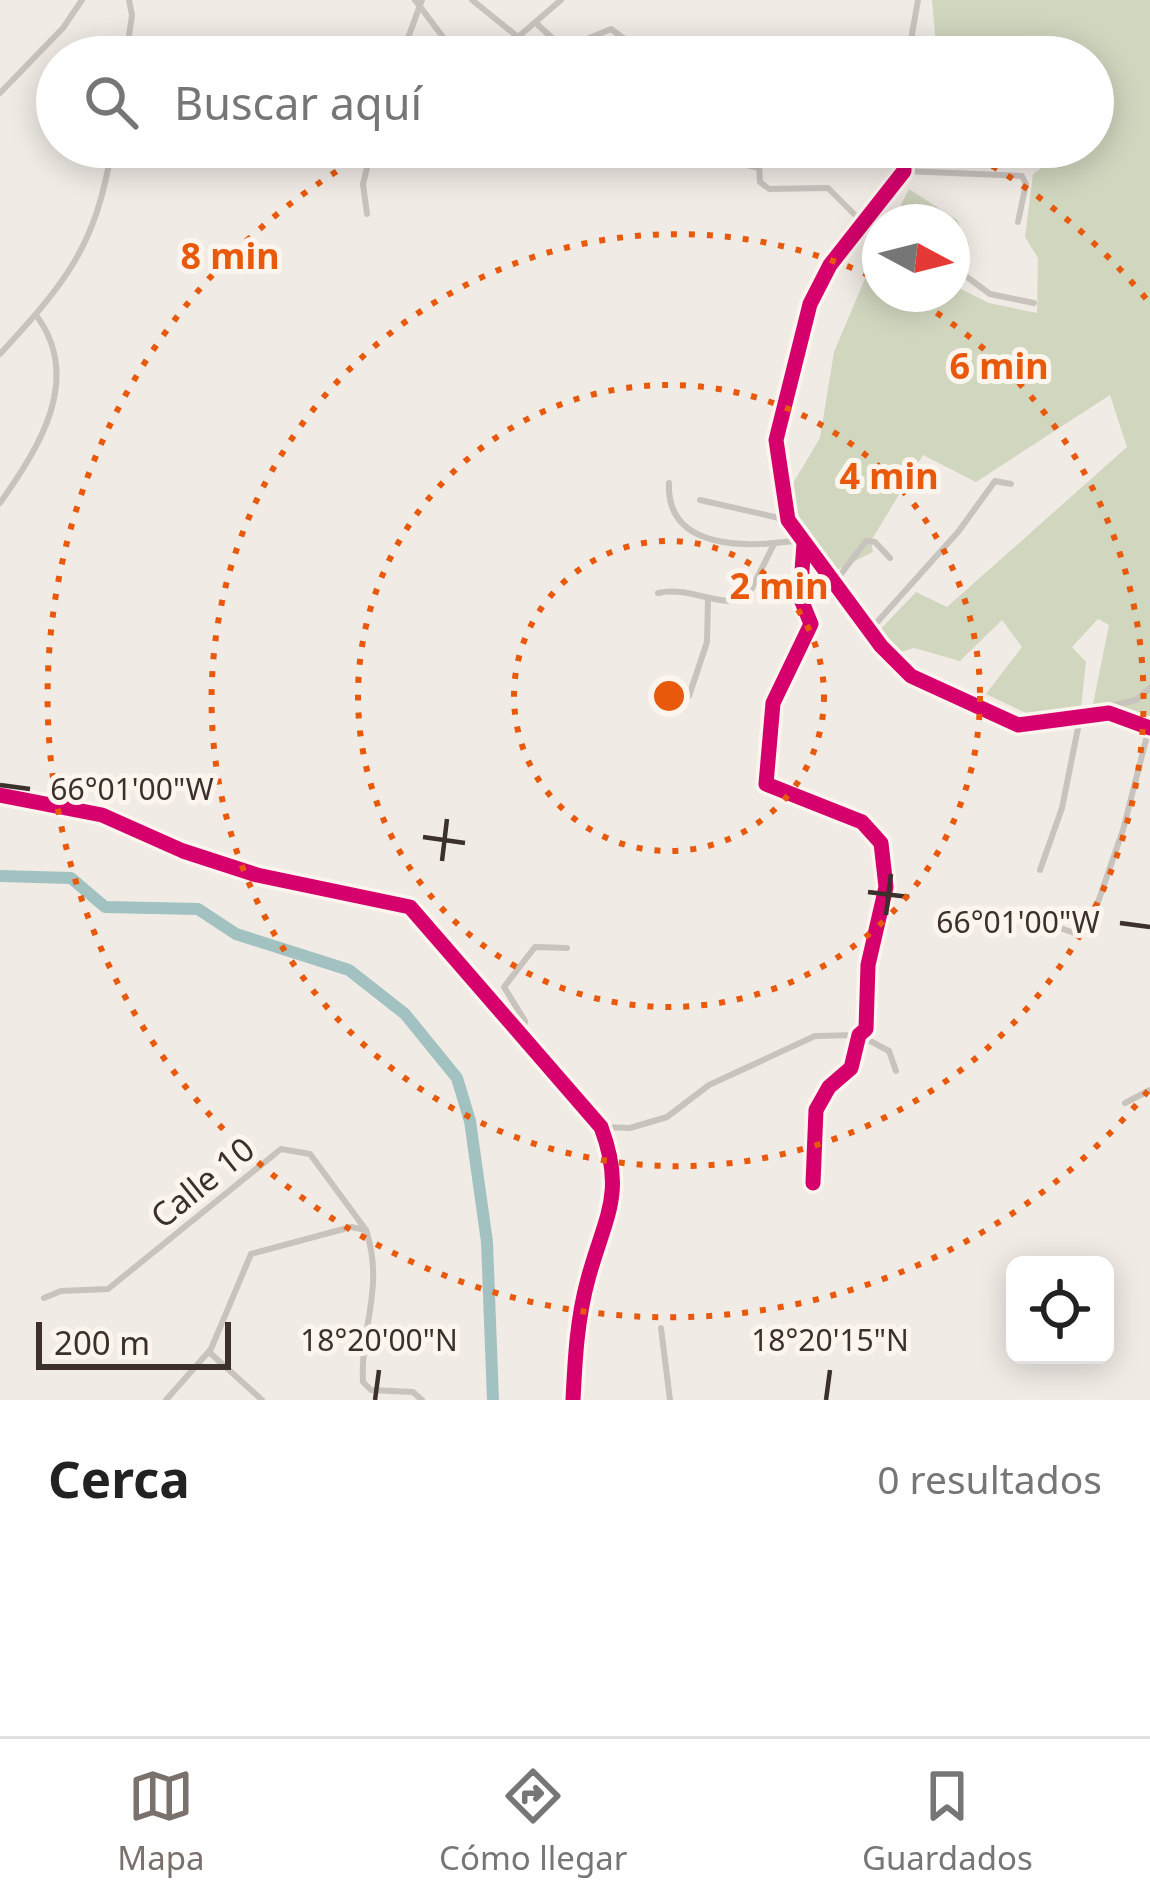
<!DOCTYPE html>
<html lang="es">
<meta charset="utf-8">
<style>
body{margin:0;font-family:"Noto Sans",sans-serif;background:#f2f2f2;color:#222}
.controls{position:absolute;right:36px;bottom:36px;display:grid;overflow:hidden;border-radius:18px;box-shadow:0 6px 30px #0003}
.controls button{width:108px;height:108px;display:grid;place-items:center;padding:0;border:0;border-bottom:3px solid #e0e0e0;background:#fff;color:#222;font:60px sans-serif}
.compass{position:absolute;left:862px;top:204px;width:108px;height:108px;border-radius:50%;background:#fff;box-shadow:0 6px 30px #0003;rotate:97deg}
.scale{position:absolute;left:36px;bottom:30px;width:195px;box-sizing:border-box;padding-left:12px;border:6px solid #3b302b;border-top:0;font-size:33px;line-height:42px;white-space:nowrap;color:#3b302b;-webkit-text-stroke:9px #fbf5ee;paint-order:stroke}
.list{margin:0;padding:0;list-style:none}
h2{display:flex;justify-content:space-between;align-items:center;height:156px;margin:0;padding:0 48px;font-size:51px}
h2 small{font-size:39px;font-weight:400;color:#767676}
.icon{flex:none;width:66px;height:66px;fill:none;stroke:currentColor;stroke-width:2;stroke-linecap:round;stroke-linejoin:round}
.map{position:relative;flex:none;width:1150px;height:1400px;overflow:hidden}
.search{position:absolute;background:#fff;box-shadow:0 6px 30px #0003;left:36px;right:36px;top:36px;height:132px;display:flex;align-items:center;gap:30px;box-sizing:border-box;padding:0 42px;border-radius:66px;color:#767676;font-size:45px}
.sheet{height:336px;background:#fff}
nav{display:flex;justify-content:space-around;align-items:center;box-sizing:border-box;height:168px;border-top:3px solid #e0e0e0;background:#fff;font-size:33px;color:#767676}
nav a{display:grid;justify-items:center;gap:6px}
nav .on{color:#7a716c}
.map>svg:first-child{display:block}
</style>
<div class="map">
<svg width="1150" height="1400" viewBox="0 0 1150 1400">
<rect width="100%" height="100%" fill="#f0ebe5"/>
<path fill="#d1d6bf" d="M932,0h218v721l-35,-14 -23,2 17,-84 -11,-6 -26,28 14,15 -5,45 -49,9 -46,-22 36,-47 -20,-27 -42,41 -46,-13 -20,6 -18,-20 40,-42 31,15 180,-160 -17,-52 -134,87 -53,-27 -52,86 2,11 -38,19 -28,-31 -18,-50 31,-52 14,-86 46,-109v51h72v-72h-60l17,-33 48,31 12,24 -16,41 36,18 48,10 1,-55 -13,-21 8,-63 38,-27h22v-90h-156z"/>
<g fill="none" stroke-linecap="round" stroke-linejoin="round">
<path stroke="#a1c2c1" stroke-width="12" d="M0,876l71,2 34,29 93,2 38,25 113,36 56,44 52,64 13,43 17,121 6,158"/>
<g stroke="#c9c3be" stroke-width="6">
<path d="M415,0l43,57"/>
<path d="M472,0l46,37 43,-37"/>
<path d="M538,25l35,32"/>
<path d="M565,48l46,-19 37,28"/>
<path d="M126,57l6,-42 -3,-15"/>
<path d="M401,57l21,-57"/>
<path d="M908,57l10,-57"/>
<path d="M0,93l63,-65 19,-28"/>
<path d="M693,147l-1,4 67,17"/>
<path d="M758,147l2,35 9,7 59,-1 36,36 16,2"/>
<path d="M904,147v24l-74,94 -20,39 -34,136 12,80 93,126 30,30 107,49 91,-12 41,15"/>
<path d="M904,171l118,5 4,8 -8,38"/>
<path d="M904,171l19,-24"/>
<path d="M367,214l-4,-30 9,-37"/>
<path d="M952,266l38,28 44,9"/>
<path d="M0,354c66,-72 96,-107 112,-207"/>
<path d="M669,483c-3,68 79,65 130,57"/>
<path d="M700,500l88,20"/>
<path d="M0,503c38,-54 84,-124 36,-188"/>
<path d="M804,547l-4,50 11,27 -38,79 -7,81 96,38 19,21 5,44 -18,78 -2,64 -7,6 -8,33 -22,19 -13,23 -3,73"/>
<path d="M835,582l31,-41 9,1 15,16"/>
<path d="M658,593c31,-7 56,13 88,7l28,-56"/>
<path d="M870,630l88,-98 37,-51 16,3"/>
<path d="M689,696l18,-54 1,-43"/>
<path d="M1047,721l89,-21 14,-12"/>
<path d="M0,795l102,20 81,36 74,24 153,32 191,220c25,67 4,89 -13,152 -11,40 -13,80 -15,121"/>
<path d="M1040,870l22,-62 18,-90"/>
<path d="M1038,920l39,14 11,-3 35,-101 26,-102"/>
<path d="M523,1035l2,-14 -21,-34 31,-40 32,1"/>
<path d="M1125,1103l25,-13"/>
<path d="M601,1127l29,1 37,-11 42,-32 106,-49 44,-1 30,16 7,20"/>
<path d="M44,1298l17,-7 47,-2 173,-140 29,5 56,76"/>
<path d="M661,1328l9,72"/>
<path d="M209,1352l53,48"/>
<path d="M166,1400l45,-51 40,-95 100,-27 15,3c19,58 -6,97 -3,152l8,8 42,2 9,8"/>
</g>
<g stroke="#fbf5ee" stroke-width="22">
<g id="cycleway">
<path d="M904,147v24l-74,94 -20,39 -34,136 12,80 93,126 30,30 107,49 91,-12 41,15"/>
<path d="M804,544l-4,53 11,27 -38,79 -7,81 96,38 19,21 5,44 -18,78 -2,64 -7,6 -8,33 -22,19 -13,23 -3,73"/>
<path d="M0,795l102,20 81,36 74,24 153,32 191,220c25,67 4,89 -13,152 -11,40 -13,80 -15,121"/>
</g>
</g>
<use href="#cycleway" stroke="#d6006c" stroke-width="15"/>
</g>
<path fill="none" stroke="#3b302b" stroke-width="4.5" d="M0,785l30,4M423,837l42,6M442,861l5,-42M868,892l41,5M886,915l5,-41M1120,923l30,4M375,1400l4,-30M826,1400l4,-30"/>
<g fill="none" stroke="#e8590c" stroke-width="6" stroke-dasharray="6 12">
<circle cx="669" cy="696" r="155"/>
<circle cx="669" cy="696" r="311"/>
<path d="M906 294A466 466 0 1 1 877 279"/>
<path d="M1148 1091A621 621 0 1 1 377 148M961 148A621 621 0 0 1 1148 301"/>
</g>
<g text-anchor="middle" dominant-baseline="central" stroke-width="10" stroke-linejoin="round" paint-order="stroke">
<g font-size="33" fill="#3b302b" stroke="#fbf5ee">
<text transform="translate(202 1182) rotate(-39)">Calle 10</text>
</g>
</g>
<g font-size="30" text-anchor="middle" fill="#3b302b" stroke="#fbf5ee" stroke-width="10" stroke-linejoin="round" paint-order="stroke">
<text x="132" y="800">66°01'00"W</text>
<text x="1018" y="933">66°01'00"W</text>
<text x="379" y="1351">18°20'00"N</text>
<text x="830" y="1351">18°20'15"N</text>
</g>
<circle cx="669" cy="696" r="18" fill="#e8590c" stroke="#fbf5ee" stroke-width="6"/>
<g font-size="36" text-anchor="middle" font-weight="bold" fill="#e8590c" stroke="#fbf5ee" stroke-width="10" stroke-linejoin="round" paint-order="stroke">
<text x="230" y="269">8 min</text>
<text x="999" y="379">6 min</text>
<text x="889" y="489">4 min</text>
<text x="779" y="599">2 min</text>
</g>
</svg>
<div class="controls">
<button><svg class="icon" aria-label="locate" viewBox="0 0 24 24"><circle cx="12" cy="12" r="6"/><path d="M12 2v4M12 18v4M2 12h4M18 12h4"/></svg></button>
</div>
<svg class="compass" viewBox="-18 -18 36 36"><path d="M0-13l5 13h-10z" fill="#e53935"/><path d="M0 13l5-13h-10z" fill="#767676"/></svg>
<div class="scale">200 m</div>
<div class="search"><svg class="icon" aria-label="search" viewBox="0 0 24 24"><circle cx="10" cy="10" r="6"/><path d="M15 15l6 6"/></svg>Buscar aquí</div>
</div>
<section class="sheet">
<h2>Cerca<small>0 resultados</small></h2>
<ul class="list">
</ul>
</section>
<nav>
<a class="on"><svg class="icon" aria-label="map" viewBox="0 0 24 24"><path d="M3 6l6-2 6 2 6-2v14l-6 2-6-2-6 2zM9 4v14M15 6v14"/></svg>Mapa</a>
<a><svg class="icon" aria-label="directions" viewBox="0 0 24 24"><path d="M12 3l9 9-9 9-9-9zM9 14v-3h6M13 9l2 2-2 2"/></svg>Cómo llegar</a>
<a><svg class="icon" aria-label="saved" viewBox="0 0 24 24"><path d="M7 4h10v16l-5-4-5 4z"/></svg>Guardados</a>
</nav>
